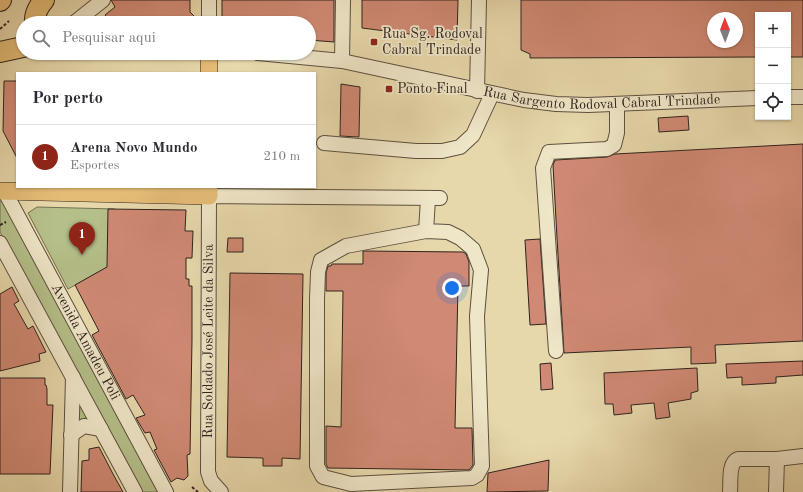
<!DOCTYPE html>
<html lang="pt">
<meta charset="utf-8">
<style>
body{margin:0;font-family:"Old Standard TT",serif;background:#f7f7f7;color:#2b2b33}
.controls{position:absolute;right:12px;top:12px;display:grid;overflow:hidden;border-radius:0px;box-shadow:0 1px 3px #0004}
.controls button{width:36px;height:36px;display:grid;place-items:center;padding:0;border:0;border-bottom:1px solid #e1e1e2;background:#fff;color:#2b2b33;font:20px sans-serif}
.compass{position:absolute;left:707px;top:12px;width:36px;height:36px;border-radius:50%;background:#fff;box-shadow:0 1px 3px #0004;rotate:359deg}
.you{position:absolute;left:452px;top:288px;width:14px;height:14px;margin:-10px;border:3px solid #fff;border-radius:50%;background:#1a73e8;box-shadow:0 0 0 6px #1a73e833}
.badge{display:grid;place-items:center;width:26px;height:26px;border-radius:50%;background:#8f2418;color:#fff;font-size:13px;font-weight:700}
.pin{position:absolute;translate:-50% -33px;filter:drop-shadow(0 1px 2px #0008)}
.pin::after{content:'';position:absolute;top:21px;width:14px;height:12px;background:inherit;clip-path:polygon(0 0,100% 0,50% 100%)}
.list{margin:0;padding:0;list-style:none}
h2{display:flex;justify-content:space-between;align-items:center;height:52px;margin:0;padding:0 16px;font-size:17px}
h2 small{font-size:13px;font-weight:400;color:#7c7c81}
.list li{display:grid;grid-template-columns:26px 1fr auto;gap:12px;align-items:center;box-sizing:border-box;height:64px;padding:0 16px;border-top:1px solid #e1e1e2}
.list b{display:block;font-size:15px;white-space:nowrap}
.list p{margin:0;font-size:13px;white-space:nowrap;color:#7c7c81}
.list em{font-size:13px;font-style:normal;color:#7c7c81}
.icon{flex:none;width:22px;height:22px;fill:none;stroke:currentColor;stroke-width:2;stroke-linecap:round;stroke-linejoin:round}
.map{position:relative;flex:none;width:803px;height:492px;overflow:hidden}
.search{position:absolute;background:#fff;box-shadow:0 1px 3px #0004;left:16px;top:16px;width:300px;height:44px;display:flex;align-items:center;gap:10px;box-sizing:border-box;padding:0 14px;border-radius:22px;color:#7c7c81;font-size:15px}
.panel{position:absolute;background:#fff;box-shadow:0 1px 3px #0004;left:16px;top:72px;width:300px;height:116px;border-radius:0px}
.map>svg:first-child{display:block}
</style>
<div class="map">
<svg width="803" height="492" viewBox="0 0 803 492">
<rect width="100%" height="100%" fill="#e7d8ab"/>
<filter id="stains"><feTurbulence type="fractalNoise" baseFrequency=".005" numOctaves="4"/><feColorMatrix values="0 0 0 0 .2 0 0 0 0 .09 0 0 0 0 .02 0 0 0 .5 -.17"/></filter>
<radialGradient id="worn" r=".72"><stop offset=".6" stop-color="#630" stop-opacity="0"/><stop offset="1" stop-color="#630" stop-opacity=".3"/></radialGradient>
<g fill="#b5bf89" stroke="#727153">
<path d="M0,201l3,1 158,290h-20l-141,-260z"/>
<path d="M37,207l78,2v54l-47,26 -40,-76z"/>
<path d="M82,403l10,19h-15l1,-18z"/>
</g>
<g fill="#d08974" stroke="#2f231d" fill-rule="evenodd">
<path d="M111,0h79v12l4,4v7h-82l-7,-8 10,-8z"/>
<path d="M222,0h112v42l-25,-2v-17h-87z"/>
<path d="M362,0h96l-1,40 -95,-12z"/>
<path d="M521,0h282v57h-15v-42h-30v42l-228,1v-4l-9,-4zM713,18h24v24h-24z"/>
<path d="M4,81h13v77l-14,-27z"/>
<path d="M341,84l19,3 -1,50 -19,-1z"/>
<path d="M688,116l1,14 -30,2 -1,-14z"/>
<path d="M803,144v197l-88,4 1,18 -25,1v-17l-127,6 -7,-115 -4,-73 2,-5 52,-3 8,-3z"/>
<path d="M108,209l78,1 -1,21h8l-1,27h-6v21h3v7h3v54l-2,114 -3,1 1,21 -4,4 -7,-2 -6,4 -17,-32 3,-1 -7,-17 -5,1 -9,-15 9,-3 -12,-20 -7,4 -34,-64 7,-4 -24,-46 32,-18z"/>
<path d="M228,238h15v14h-16z"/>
<path d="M540,239l6,85 -16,1 -5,-85z"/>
<path d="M363,251l100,1 3,2 3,8v24h-11l-3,142h17l1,37 -4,5 -141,-2 -2,-4v-38l15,1 2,-136h-17v-18l2,-7h3l1,-2h31z"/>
<path d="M230,273l73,1 -3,185 -18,-1v8h-19v-8l-36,-1z"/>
<path d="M12,287l7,14 -5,3 14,25 5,-3 13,26 -7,2 1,7 -40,10v-77z"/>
<path d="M803,361v14l-27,2v6l-34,2v-8l-15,1 -1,-14z"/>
<path d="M551,363l2,26 -12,1 -1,-26z"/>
<path d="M697,368l1,23 -7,2v6l-23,4 2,14 -14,2 -2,-16 -23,2 1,8 -18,2 -1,-11h-8l-1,-31z"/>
<path d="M0,378h45v7h1l1,4v16h6l-3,69h-50z"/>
<path d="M99,447l14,27 10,18h-42l1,-31 7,-1v-11z"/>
<path d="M549,460l-1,31 -61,1 1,-19z"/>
</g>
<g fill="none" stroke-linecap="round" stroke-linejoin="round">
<g stroke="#5d5040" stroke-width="16">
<g id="minor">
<path d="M209,0v23"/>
<path d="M74,23l29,-23"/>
<path id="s1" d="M258,53l84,8 182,39 32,4 32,1 170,-7"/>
<path d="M342,61l1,-61"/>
<path d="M477,91l2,-91"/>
<path d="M788,97h15"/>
<path d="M324,143l92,8h26l18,-4 13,-12 19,-41"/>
<path id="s2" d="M5,192l161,300"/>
<path d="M426,231l-80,15 -25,14 -3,12 -1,27v167l6,11 28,7 121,-6 5,-3 5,-9 -5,-150 4,-46 -8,-21 -13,-11 -12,-6 -22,-1 2,-32"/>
<path d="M0,243l135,249"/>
<path d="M556,351l-13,-183 6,-16 58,-3 7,-4 3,-12v-29"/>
<path d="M71,435l13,-9 17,3"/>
<path d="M70,492l3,-115"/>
<path id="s3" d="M221,492l-10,-11 -3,-9 1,-276 231,2"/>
<path d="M730,492c1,-10 -2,-29 8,-33h39l26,-3"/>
<path d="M776,492l1,-33"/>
</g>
</g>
<g stroke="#2f231d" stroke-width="18">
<g id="major">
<path d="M209,73v-20"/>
<path d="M0,191l209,5v-9"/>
</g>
</g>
<g stroke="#2f231d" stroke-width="22">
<g id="highway">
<path d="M0,1l1,-1"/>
<path d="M35,23c-1,-9 3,-16 9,-23"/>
<path d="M0,52l23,-5"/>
</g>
</g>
<g stroke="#2f231d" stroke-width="2" stroke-dasharray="3 2" stroke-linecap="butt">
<path d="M0,29l9,-8"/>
<path d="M0,225l6,-3"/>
<path d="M192,487l6,5"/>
</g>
<use href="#minor" stroke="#efe6c8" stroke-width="14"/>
<use href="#major" stroke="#e4bc76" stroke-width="17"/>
<use href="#highway" stroke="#e4bc76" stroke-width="20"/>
</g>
<g fill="#8f2418" stroke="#efe6c8" stroke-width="1.5">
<rect x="370" y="38" width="8" height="8" rx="2"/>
<rect x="385" y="85" width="8" height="8" rx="2"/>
</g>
<g text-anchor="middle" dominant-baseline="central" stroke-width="3.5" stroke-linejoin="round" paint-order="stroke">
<g font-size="14" fill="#2f231d" stroke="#efe6c8" text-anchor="start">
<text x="382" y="34">Rua Sg. Rodoval<tspan x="382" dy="16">Cabral Trindade</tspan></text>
<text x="397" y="89">Ponto Final</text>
</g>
<g font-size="14" fill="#2f231d" stroke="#efe6c8">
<text stroke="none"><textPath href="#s1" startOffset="348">Rua Sargento Rodoval Cabral Trindade</textPath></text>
<text stroke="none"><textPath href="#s2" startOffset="170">Avenida Amadeu Poli</textPath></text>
<text stroke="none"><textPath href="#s3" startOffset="155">Rua Soldado José Leite da Silva</textPath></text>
</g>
</g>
<rect width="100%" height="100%" filter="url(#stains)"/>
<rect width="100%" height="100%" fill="url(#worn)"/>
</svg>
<div class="controls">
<button>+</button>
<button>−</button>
<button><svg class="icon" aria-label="locate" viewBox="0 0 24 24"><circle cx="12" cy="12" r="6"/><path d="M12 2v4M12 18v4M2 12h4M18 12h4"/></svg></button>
</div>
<svg class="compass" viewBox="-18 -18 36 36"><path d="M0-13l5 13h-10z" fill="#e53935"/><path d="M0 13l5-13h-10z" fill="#7c7c81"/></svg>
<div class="you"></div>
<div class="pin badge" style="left:82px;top:255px">1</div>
<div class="search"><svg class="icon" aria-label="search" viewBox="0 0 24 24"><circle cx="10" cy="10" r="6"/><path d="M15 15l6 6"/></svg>Pesquisar aqui</div>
<section class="panel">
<h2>Por perto<small></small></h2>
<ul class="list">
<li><span class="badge">1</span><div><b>Arena Novo Mundo</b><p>Esportes</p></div><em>210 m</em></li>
</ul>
</section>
</div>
